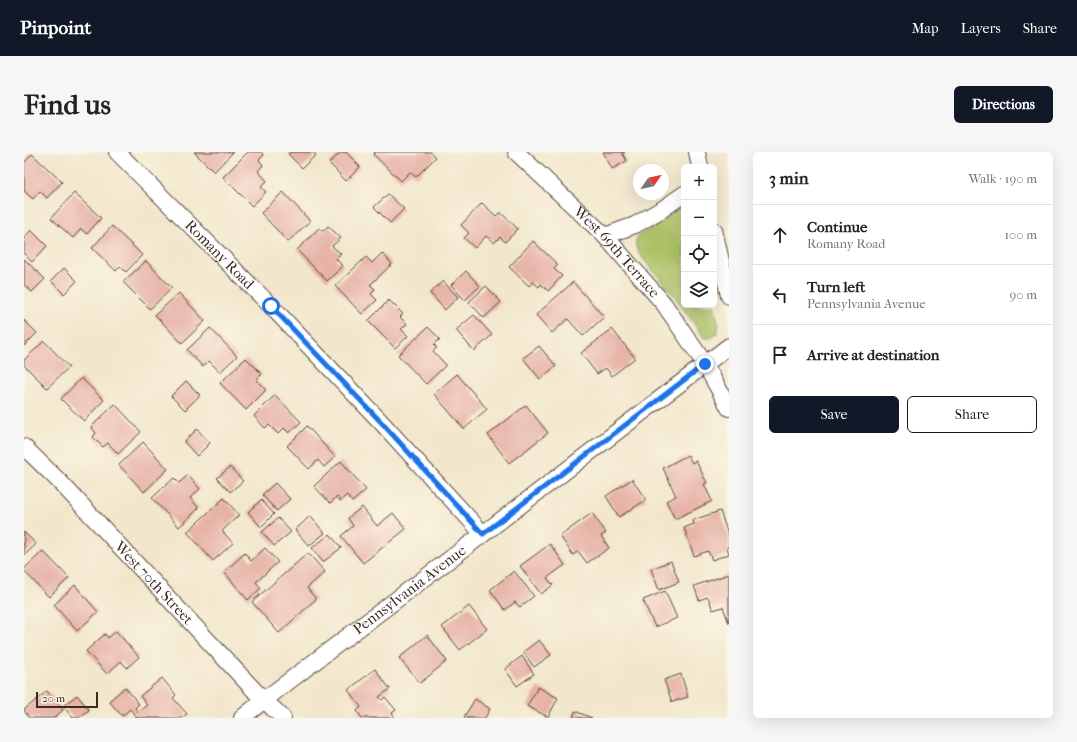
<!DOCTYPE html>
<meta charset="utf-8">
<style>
body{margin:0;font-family:"IM FELL French Canon",serif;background:#f6f6f6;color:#222}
.controls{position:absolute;right:12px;top:12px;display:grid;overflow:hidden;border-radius:6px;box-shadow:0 4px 16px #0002}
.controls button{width:36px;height:36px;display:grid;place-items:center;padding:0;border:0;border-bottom:1px solid #e0e0e0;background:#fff;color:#222;font:20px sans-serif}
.compass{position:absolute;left:609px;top:12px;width:36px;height:36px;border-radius:50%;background:#fff;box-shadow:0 4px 16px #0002;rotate:56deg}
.scale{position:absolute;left:12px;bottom:10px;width:62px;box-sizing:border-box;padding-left:4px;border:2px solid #3b2a1e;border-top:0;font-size:11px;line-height:14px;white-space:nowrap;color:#3b2a1e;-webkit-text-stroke:3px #fcf5e5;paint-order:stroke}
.stop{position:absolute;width:12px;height:12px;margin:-9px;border:3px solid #1a73e8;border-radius:50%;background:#fff}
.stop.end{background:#1a73e8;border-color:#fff;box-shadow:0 1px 4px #0008}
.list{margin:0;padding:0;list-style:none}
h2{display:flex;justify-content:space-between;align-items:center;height:52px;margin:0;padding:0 16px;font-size:17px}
h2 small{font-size:13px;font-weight:400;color:#767676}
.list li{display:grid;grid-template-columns:26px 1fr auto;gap:12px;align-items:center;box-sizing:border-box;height:60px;padding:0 16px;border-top:1px solid #e0e0e0}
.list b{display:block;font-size:15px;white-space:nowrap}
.list p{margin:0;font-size:13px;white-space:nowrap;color:#767676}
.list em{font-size:13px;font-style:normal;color:#767676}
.actions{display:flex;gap:8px;padding:12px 16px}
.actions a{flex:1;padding:9px 0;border:1px solid #111827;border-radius:6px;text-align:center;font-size:14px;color:#111827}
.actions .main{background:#111827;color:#fff}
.icon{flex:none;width:22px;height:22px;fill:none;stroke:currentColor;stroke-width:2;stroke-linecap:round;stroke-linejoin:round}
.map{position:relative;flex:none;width:705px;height:566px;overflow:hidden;border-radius:6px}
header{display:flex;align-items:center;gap:24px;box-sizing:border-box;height:56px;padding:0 20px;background:#111827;color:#fff}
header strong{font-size:19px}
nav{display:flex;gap:22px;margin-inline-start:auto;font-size:14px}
.intro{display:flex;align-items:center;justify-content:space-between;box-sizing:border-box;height:96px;padding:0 24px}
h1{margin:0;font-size:28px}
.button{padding:10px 18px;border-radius:6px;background:#111827;color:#fff;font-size:14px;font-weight:700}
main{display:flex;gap:24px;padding:0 24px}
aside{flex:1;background:#fff;border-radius:6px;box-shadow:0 4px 16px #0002}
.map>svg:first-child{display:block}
</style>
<header>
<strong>Pinpoint</strong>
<nav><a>Map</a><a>Layers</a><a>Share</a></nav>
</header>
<div class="intro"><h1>Find us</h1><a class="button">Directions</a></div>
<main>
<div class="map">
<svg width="705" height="566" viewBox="0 0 705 566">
<rect width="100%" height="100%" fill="#fcf5e5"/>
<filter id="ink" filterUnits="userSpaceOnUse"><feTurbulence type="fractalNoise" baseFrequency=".025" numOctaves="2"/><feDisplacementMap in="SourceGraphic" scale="8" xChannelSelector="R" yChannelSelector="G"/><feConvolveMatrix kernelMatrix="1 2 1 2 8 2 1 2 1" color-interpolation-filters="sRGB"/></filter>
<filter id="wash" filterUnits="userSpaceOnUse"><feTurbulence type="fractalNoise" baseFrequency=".012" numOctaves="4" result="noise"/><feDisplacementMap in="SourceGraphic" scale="16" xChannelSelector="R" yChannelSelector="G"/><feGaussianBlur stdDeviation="0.9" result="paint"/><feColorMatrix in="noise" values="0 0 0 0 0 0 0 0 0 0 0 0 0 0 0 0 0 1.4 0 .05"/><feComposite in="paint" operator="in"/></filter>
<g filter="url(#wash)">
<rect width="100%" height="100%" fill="#f2e7cc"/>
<path fill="#acc165" stroke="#747642" d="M655,56h5v97h30l5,20 -2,9 -6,4h-7l-29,-41 -36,-43c-10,-19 4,-20 17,-28 8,-5 15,-12 23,-18z"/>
<g id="blocks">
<g fill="#e7b3a8">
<path d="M170,0h39l-19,20z"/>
<path d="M224,0h13l3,3 -5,5 4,5 -5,6 9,10 -6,6 5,5 -14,14 -29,-29z"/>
<path d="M267,0h22l3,3 -14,13 -14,-14z"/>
<path d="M317,0h5l14,15 -14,14 -17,-18z"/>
<path d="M351,0h56l5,5 -20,20 -6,-5 -9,9 -28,-27z"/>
<path d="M579,0h22l-3,1 5,8 -15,8z"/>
<path d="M8,2l30,28 -15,16 -7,-7 -7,8 -9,-8v-28z"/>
<path d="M259,40l27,29 -22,21 -27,-29z"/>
<path d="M50,41l27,25 -14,16 -6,-5 -8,9 -22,-20z"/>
<path d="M364,42l16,15 -14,14 -16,-16z"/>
<path d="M458,51l14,13 4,-4 18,17 -13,13 -5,-5 -6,6 -8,-7 -11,12 -11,-10 5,-5 -8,-8z"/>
<path d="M88,74l30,29 -16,17 -6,-6 -4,5 -24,-23z"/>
<path d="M304,74l13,12 -9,8 9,8 -5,5 7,7 -16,15 -30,-31 22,-22 4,3z"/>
<path d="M7,78l16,16 -15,16 -8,-8v-16z"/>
<path d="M509,89l25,24 -4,4 8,7 -14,15 -7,-7 -2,3 -6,-5 -4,4 -20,-19z"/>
<path d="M358,101l10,11 -22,21 5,4 -4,5 6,6 -15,14 -27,-28 31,-29 6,6z"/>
<path d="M0,107l21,20 -13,13 -8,-7z"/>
<path d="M122,109l26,27 -22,21 -27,-27z"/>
<path d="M40,116l13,13 -13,13 -13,-13z"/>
<path d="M442,119l14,15 -15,14 -14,-15z"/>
<path d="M419,129l15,16 -13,13 -15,-17z"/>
<path d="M549,130l31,35 -21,19 -15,-17 -16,14 -16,-18z"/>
<path d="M462,134l15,16 -17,16 -15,-16z"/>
<path d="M155,141l26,28 -23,22 -27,-28z"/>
<path d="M365,148l14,14 -3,3 7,7 -6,5 7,7 -13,12 -27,-27z"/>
<path d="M450,163l18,20 -18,16 -18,-21z"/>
<path d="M0,168l13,13 -13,13z"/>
<path d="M404,175l12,12 -6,6 3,3 -4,3 13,14 -20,19 -28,-29z"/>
<path d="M186,176l27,28 -17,16 -11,-11 -6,6 -16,-17z"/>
<path d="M588,177l23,29 -23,18 -6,-8 -9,6 -16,-21z"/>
<path d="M20,189l25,26 -22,21 -23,-23v-5z"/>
<path d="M515,194l17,20 -16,13 -17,-21z"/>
<path d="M222,206l16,16 -6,6 10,10 -20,20 -26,-27z"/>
<path d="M433,222l30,35 -23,20 -30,-35z"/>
<path d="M57,226l23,22 -20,21 -23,-22z"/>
<path d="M162,229l14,14 -15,15 -14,-14z"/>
<path d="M251,243l26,27 -12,11 -5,-5 -6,6 -9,-9 -4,3 -11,-12z"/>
<path d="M91,252l26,28 -23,22 -10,-11 -5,4 -10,-10 3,-4 -5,-6z"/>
<path d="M502,253l22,28 -39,30 -21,-28z"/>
<path d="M283,274l28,31 -11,10 -6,-7 -9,9 -22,-23z"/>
<path d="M173,277l13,14 -13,13 -13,-14z"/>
<path d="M119,290l25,27 -24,23 -25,-27z"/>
<path d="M664,303l4,8 4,-2 11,22 -3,1 8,17 -37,18 -9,-18 10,-5 -13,-28z"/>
<path d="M317,309l25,29 -14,12 -5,-7 -7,6 -3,-4 -7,6 -16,-17z"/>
<path d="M206,315l13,14 -13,11 -13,-14z"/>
<path d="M164,323l12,14 -10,9 9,10 -20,19 -27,-29 22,-20 5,5z"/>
<path d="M608,327l14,21 -27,17 -13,-21z"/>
<path d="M251,331l15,16 -13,12 -15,-16z"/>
<path d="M200,346l15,17 -17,16 11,12 -20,18 -26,-29z"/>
<path d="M237,348l13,14 -13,13 -13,-15z"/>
<path d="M338,355l15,19 16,-13 13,16 -43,34 -22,-27 12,-10 -5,-8z"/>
<path d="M696,359l9,26v9l-2,1 2,7 -17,6 -4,-9 -14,5 -10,-28 10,-4 -1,-4z"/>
<path d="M568,361l14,20 -5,3 8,12 -22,15 -9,-12 -5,4 -13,-19z"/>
<path d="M286,364l15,17 -16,13 -14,-16z"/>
<path d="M254,366l13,14 -17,14 -12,-14z"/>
<path d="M0,380l12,12 -11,11 -1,-1z"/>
<path d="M306,382l11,14 -18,14 -11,-14z"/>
<path d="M526,392l15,21 -18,13 6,7 -12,9 -21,-28z"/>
<path d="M241,396l13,14 -22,20 5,6 -13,12 -24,-28 21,-19 6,8z"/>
<path d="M19,399l26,27 -20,19 -25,-26v-2z"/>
<path d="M284,401l17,19 -18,16 9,11 -37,34 -27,-31z"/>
<path d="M647,409l8,21 -20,8 -8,-21z"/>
<path d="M490,419l20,25 -14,11 -5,-5 -10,8 -15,-20z"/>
<path d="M705,422v49l-6,-16 -10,3 -5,-13 -9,3 -5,-14z"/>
<path d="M51,433l23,27 -21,19 -23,-26z"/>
<path d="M641,439l12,27 -22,9 -12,-27z"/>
<path d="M445,454l18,23 -27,21 -18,-23z"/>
<path d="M92,479l23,26 -12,11 -6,-7 -14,13 -21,-23 19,-17 3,4z"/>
<path d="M403,483l20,26 -27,22 -21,-25z"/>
<path d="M515,488l12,15 -17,12 -11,-15z"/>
<path d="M498,504l12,18 -17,12 -12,-17z"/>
<path d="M351,517l15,20 -11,8 3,3 3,-3 11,13 -4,3 3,5h-33l-5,-7 4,-4 -13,-17z"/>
<path d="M657,522l7,23 -16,5 -8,-22z"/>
<path d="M138,526l14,17 -3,3 14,16 -6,4h-44l-7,-9 -8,7 -13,-15 16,-14 14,17 -4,4 3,4 9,-7 -7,-9z"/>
<path d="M514,535l20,11 -10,19 -21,-11z"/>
<path d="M23,539l16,19 -9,8h-25l-5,-8z"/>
<path d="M53,543l12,15 -11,8h-5l-10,-12z"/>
<path d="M451,547l15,10 -5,9h-19l-2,-1z"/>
<path d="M551,559l17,7h-19z"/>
</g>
</g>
</g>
<g filter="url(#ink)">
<use href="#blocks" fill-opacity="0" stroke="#564638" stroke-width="1"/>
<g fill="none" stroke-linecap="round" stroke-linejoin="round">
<g stroke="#564638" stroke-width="18">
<g id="minor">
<path id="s1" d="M93,0l154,154 110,116 102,112"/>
<path id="s2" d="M492,0l89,84 59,68 41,60 24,44"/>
<path d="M673,0l3,15"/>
<path d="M690,78l15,66"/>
<path d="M581,84l30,-11 29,-17 20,-14"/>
<path id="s3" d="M0,295l36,35 194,208 29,28"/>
<path id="s4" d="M218,566l22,-18 219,-166 246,-188"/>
</g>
</g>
<use href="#minor" stroke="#fff" stroke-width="16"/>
</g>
</g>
<g fill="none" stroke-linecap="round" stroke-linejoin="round" filter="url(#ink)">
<path stroke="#1a73e8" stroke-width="5" d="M247,154l110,116 102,112 222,-170"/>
</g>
<g text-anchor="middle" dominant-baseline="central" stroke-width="3.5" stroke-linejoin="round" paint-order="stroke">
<g font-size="15" fill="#3b2a1e" stroke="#fcf5e5">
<text stroke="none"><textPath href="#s2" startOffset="142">West 69th Terrace</textPath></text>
<text stroke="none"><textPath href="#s1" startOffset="145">Romany Road</textPath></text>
<text stroke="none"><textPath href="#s3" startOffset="188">West 70th Street</textPath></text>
<text stroke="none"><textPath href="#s4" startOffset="211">Pennsylvania Avenue</textPath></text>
</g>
</g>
</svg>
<div class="controls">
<button>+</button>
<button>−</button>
<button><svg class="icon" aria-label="locate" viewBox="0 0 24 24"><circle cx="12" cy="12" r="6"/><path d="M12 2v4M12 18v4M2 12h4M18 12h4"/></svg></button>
<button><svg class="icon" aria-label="layers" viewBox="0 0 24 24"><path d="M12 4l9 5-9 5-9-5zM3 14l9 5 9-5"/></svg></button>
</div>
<svg class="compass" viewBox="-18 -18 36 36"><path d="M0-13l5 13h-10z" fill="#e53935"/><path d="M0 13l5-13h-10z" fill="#767676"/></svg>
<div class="scale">20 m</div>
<div class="stop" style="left:247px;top:154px"></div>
<div class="stop end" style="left:681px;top:212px"></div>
</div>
<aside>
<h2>3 min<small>Walk · 190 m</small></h2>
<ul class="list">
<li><svg class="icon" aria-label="ahead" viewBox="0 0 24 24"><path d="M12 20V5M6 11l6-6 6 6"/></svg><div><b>Continue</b><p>Romany Road</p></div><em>100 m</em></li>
<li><svg class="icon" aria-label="left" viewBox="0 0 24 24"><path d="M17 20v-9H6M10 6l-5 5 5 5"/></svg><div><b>Turn left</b><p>Pennsylvania Avenue</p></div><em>90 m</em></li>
<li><svg class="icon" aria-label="arrive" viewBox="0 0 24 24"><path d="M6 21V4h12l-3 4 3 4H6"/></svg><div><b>Arrive at destination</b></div></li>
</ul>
<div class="actions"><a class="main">Save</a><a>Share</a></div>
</aside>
</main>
